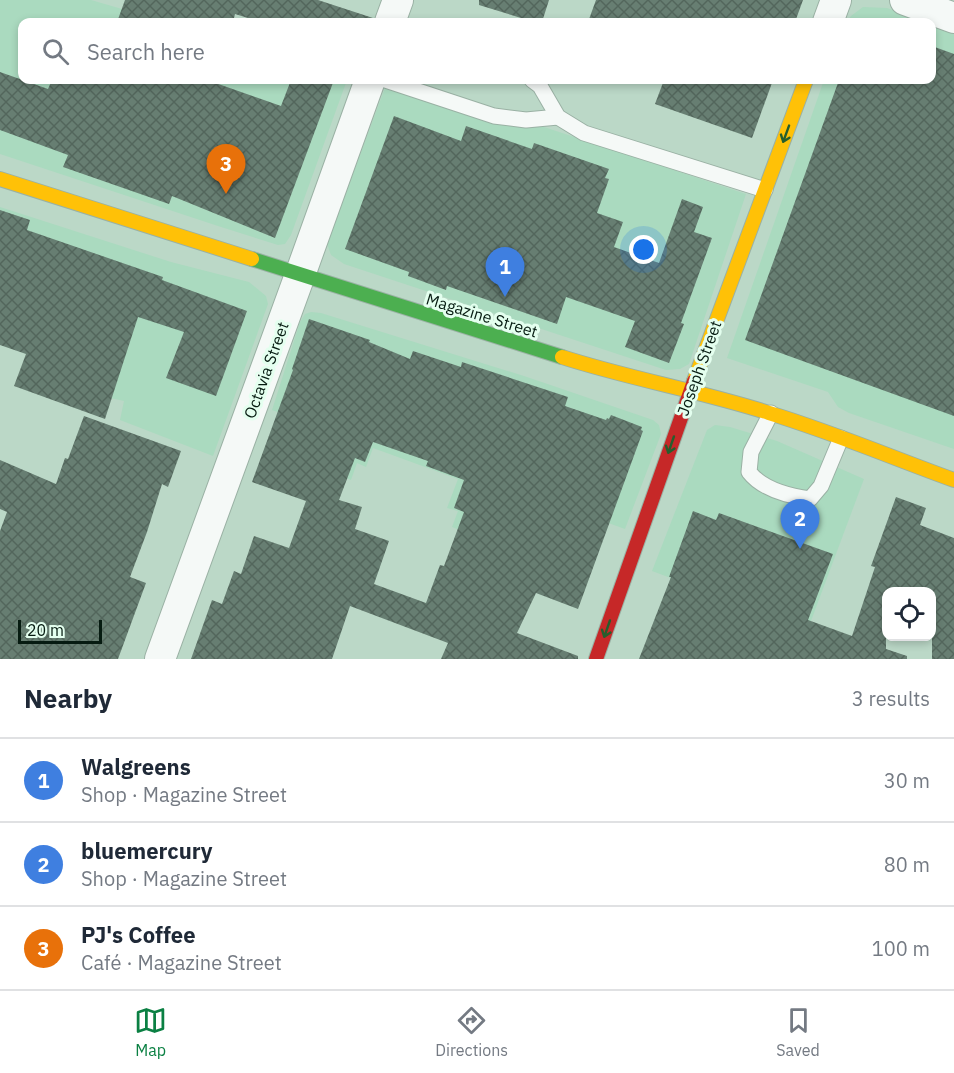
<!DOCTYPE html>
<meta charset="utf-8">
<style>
body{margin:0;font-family:"IBM Plex Sans",sans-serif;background:#f2f2f3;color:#1f2937}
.controls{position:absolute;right:18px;bottom:18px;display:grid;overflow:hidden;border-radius:12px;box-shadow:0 3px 9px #0003}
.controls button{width:54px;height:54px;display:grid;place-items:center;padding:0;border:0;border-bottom:2px solid #e0e1e3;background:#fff;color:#1f2937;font:30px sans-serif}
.scale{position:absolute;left:18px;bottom:15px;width:84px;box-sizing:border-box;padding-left:6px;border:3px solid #061b11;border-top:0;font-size:16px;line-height:21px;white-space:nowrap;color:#061b11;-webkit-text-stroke:4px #e4ffef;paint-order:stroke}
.you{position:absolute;left:644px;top:250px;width:21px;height:21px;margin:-15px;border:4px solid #fff;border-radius:50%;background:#1a73e8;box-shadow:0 0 0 9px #1a73e833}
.badge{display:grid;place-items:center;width:39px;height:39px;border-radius:50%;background:#0b8043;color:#fff;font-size:20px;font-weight:700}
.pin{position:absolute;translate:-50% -50px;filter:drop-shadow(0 2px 3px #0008)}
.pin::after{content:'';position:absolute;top:32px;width:21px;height:18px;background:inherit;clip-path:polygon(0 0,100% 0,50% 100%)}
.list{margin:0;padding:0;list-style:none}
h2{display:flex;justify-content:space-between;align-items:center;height:78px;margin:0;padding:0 24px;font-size:26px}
h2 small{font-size:20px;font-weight:400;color:#747a83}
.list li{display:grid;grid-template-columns:39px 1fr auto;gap:18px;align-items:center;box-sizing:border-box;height:84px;padding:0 24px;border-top:2px solid #e0e1e3}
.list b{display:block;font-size:22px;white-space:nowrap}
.list p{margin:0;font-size:20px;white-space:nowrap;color:#747a83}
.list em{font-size:20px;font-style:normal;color:#747a83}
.icon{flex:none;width:33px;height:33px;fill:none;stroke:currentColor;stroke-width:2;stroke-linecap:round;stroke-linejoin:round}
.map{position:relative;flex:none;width:954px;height:659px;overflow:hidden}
.search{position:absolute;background:#fff;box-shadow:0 3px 9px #0003;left:18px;right:18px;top:18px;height:66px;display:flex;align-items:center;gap:15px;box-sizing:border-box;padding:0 21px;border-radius:12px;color:#747a83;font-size:22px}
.sheet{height:330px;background:#fff}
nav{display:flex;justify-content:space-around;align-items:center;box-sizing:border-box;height:84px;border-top:2px solid #e0e1e3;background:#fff;font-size:16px;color:#747a83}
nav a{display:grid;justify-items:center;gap:3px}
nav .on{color:#0b8043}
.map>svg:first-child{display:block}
</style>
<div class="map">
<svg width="954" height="659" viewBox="0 0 954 659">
<defs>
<pattern id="building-cross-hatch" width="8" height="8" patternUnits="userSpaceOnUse" patternTransform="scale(1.5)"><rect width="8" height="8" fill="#677e72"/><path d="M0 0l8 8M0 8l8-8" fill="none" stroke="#53665c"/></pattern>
</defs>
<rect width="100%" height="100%" fill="#bbd8c7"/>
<g fill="#aadabf">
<path d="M0,0h91l76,22h-145v58h325l-56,155 -6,9 -7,1 -60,-19 -218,-72z"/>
<path d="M863,7l24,1 38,14h-78l4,-6z"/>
<path d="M932,25l22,9v415l-105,-36 -11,-6 -10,-15 -101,-34 97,-278h108z"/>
<path d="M386,85l123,39 35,3 202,67 -57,170 -9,5 -14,1 -322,-106 -13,-9 -4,-11z"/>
<path d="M0,207l171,55 78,20 17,14 2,8 -55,152 -93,-36 4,-19 -23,-5 -63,-71 -38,-15z"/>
<path d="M311,312l10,1 206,64 126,43 6,5 2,9 -36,95 -53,-19 -93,28 -27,-11 6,-16 -11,-3 11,-29 -85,-31 -7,19 -9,-4 -6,17 -22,-9 13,-36 -70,-25 28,-88 5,-8z"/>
<path d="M715,425l15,2 47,14 87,38 -56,150 -156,-58 55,-141z"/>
</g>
<g fill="url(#building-cross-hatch)" fill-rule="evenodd">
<path d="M125,0h193l55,18 -1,4h-111l-26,-8 -2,8h-116z"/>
<path d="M479,0h70l-7,22h-8l-55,-17z"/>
<path d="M596,0h207l-8,22h-207z"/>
<path d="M932,46l22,8v362l-209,-76 94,-260h93z"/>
<path d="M0,72l48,17 4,-9h155l74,26 10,-26h43l-59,158 -103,-42 -3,8 -106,-37 5,-12 -68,-25z"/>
<path d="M664,80h109l-21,58 -97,-34z"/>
<path d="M394,116l67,25 5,-15 66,23 2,-6 75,26 -4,9 4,1 -12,34 26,9 -9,25 45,16 23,-64 21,8 -9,25 18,6 -31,85 3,1 -15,39 -44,-16 10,-26 -69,-24 -9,27 -110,-38 -1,4 -38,-14 1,-4 -64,-23z"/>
<path d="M0,210l30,10 -3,10 136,47 -1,3 85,31 -31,85 -50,-18 18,-46 -46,-15 -33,102 -91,-33 12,-32 -26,-9z"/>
<path d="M309,319l61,21 -1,2 41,17 3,-8 48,16 1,-5 106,35 -3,9 41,14 1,-2 2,1 2,-4 31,12 -1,3 2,1 -65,178 -42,-16 -19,40 61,23v3h-137l7,-16 -98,-37 -18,53h-141l21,-59 10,4 12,-33 7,3 13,-38 35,12 17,-47 -54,-19 41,-112 -1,-1zM373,442l55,19 -2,5 38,14 -10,28 10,4 -20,54 -4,-1 -14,38 -52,-19 15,-43 -34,-12 7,-22 -23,-7 16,-42 10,4z"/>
<path d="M84,416l97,35 -13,36 -6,-3 -15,48 -17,45 16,6 -28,76h-118v-128l7,-19 -7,-3v-49l56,24 9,-26 3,1z"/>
<path d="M896,497l30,11 -6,17 34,13v121h-22v-68h-46v58l21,7v3h-268l32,-82h-2l24,-66 23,9 3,-7 114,41 -25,66 44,16 23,-69 -4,-1z"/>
</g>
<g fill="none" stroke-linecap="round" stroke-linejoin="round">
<g stroke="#9ab1a4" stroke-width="17">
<g id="lane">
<path d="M385,80l109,36 32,4 32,-3"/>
<path d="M532,80l8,6 18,31 26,16 181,57"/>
<path d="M771,413l-20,39 -2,20c13,17 40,24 61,27l11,-13 20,-48"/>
</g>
</g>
<g stroke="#9ab1a4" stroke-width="32">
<g id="street">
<path d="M905,0l49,18"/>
<path d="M390,22l8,-22"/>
<path d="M828,22l8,-22"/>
<path d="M160,659l140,-384 70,-195"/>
</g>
</g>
<g stroke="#9ab1a4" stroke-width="16">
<path id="fast" d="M252,259l310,98"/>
</g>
<g stroke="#9ab1a4" stroke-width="16">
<g id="slow">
<path d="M0,179l252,80"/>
<path d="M562,357c68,22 139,34 207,56 63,19 124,45 185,67"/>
<path d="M694,381l112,-301"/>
</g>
</g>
<g stroke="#9ab1a4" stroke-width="16">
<path id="jam" d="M596,659l98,-278"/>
</g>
<use href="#lane" stroke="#f5f9f7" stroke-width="15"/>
<use href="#street" stroke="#f5f9f7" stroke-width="30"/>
<use href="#fast" stroke="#4caf50" stroke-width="14"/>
<use href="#slow" stroke="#ffc107" stroke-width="14"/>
<use href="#jam" stroke="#c62828" stroke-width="14"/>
</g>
<defs><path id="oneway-shaft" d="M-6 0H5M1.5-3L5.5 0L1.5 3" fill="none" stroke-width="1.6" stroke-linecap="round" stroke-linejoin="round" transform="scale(1.5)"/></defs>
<g stroke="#265e2d">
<use href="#oneway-shaft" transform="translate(786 134) rotate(110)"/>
<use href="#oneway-shaft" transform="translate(671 445) rotate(109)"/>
<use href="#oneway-shaft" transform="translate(607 629) rotate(109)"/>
</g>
<g text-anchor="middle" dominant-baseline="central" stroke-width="6" stroke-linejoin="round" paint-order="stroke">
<g font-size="16" fill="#061b11" stroke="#e4ffef">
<text transform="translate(482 315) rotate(17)">Magazine Street</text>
<text transform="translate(699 368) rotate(-70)">Joseph Street</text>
<text transform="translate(266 370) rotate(-70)">Octavia Street</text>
</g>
</g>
</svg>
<div class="controls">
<button><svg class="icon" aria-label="locate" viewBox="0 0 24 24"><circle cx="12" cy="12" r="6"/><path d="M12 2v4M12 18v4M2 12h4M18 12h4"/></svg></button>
</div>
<div class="scale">20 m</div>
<div class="you"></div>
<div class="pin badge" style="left:505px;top:297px;background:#3f7fe0">1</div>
<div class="pin badge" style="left:800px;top:549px;background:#3f7fe0">2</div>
<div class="pin badge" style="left:226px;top:194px;background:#e8710a">3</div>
<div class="search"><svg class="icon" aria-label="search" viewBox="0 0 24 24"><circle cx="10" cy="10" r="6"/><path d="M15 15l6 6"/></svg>Search here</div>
</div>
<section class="sheet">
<h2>Nearby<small>3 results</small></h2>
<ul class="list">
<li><span class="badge" style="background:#3f7fe0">1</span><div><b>Walgreens</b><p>Shop · Magazine Street</p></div><em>30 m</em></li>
<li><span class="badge" style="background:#3f7fe0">2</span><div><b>bluemercury</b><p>Shop · Magazine Street</p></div><em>80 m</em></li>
<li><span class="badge" style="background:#e8710a">3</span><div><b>PJ's Coffee</b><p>Café · Magazine Street</p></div><em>100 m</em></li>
</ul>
</section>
<nav>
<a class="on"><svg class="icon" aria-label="map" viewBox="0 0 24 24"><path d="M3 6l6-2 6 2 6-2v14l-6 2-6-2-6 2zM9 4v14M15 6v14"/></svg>Map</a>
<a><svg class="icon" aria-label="directions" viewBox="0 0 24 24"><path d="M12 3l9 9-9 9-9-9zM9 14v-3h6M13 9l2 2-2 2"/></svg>Directions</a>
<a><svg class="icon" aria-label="saved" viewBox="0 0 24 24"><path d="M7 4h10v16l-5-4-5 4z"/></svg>Saved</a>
</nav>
